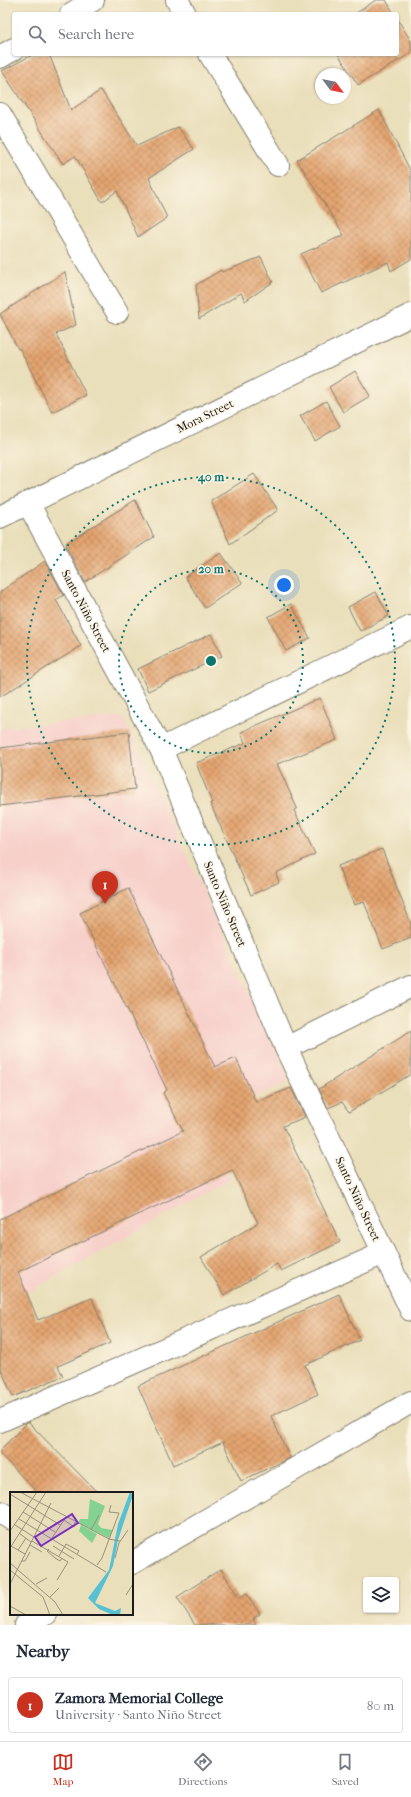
<!DOCTYPE html>
<meta charset="utf-8">
<style>
body{margin:0;font-family:"IM FELL French Canon",serif;background:#f2f2f3;color:#1f2937}
.controls{position:absolute;right:12px;bottom:12px;display:grid;overflow:hidden;border-radius:4px;box-shadow:0 1px 3px #0004}
.controls button{width:36px;height:36px;display:grid;place-items:center;padding:0;border:0;border-bottom:1px solid #e0e1e3;background:#fff;color:#1f2937;font:20px sans-serif}
.compass{position:absolute;left:315px;top:68px;width:36px;height:36px;border-radius:50%;background:#fff;box-shadow:0 1px 3px #0004;rotate:122deg}
.you{position:absolute;left:284px;top:585px;width:14px;height:14px;margin:-10px;border:3px solid #fff;border-radius:50%;background:#1a73e8;box-shadow:0 0 0 6px #1a73e833}
.badge{display:grid;place-items:center;width:26px;height:26px;border-radius:50%;background:#c8321e;color:#fff;font-size:13px;font-weight:700}
.pin{position:absolute;translate:-50% -33px;filter:drop-shadow(0 1px 2px #0008)}
.pin::after{content:'';position:absolute;top:21px;width:14px;height:12px;background:inherit;clip-path:polygon(0 0,100% 0,50% 100%)}
.list{margin:0;padding:0;list-style:none}
h2{display:flex;justify-content:space-between;align-items:center;height:52px;margin:0;padding:0 16px;font-size:17px}
h2 small{font-size:13px;font-weight:400;color:#747a83}
.list li{display:grid;grid-template-columns:26px 1fr auto;gap:12px;align-items:center;box-sizing:border-box;height:56px;margin:0 8px 8px;padding:0 8px;border:1px solid #e0e1e3;border-radius:4px}
.list b{display:block;font-size:15px;white-space:nowrap}
.list p{margin:0;font-size:13px;white-space:nowrap;color:#747a83}
.list em{font-size:13px;font-style:normal;color:#747a83}
.icon{flex:none;width:22px;height:22px;fill:none;stroke:currentColor;stroke-width:2;stroke-linecap:round;stroke-linejoin:round}
.map{position:relative;flex:none;width:411px;height:1625px;overflow:hidden}
.search{position:absolute;background:#fff;box-shadow:0 1px 3px #0004;left:12px;right:12px;top:12px;height:44px;display:flex;align-items:center;gap:10px;box-sizing:border-box;padding:0 14px;border-radius:4px;color:#747a83;font-size:15px}
.sheet{height:116px;background:#fff}
nav{display:flex;justify-content:space-around;align-items:center;box-sizing:border-box;height:56px;border-top:1px solid #e0e1e3;background:#fff;font-size:11px;color:#747a83}
nav a{display:grid;justify-items:center;gap:2px}
nav .on{color:#c8321e}
.map>svg:first-child{display:block}
</style>
<div class="map">
<svg width="411" height="1625" viewBox="0 0 411 1625">
<defs>
<pattern id="building-cross-hatch" width="8" height="8" patternUnits="userSpaceOnUse"><rect width="8" height="8" fill="#e4a470"/><path d="M0 0l8 8M0 8l8-8" fill="none" stroke="#b8855b"/></pattern>
</defs>
<rect width="100%" height="100%" fill="#fcf5e5"/>
<filter id="ink" filterUnits="userSpaceOnUse"><feTurbulence type="fractalNoise" baseFrequency=".025" numOctaves="2"/><feDisplacementMap in="SourceGraphic" scale="8" xChannelSelector="R" yChannelSelector="G"/><feConvolveMatrix kernelMatrix="1 2 1 2 8 2 1 2 1" color-interpolation-filters="sRGB"/></filter>
<filter id="wash" filterUnits="userSpaceOnUse"><feTurbulence type="fractalNoise" baseFrequency=".012" numOctaves="4" result="noise"/><feDisplacementMap in="SourceGraphic" scale="16" xChannelSelector="R" yChannelSelector="G"/><feGaussianBlur stdDeviation="0.9" result="paint"/><feColorMatrix in="noise" values="0 0 0 0 0 0 0 0 0 0 0 0 0 0 0 0 0 1.4 0 .05"/><feComposite in="paint" operator="in"/></filter>
<g filter="url(#wash)">
<rect width="100%" height="100%" fill="#eadfbb"/>
<path fill="#f7d0ca" d="M123,717l167,363 -85,42 25,57 -205,115 -25,10v-576z"/>
<g id="blocks">
<g fill="url(#building-cross-hatch)">
<path d="M376,0h10l8,14h-39z"/>
<path d="M397,18l14,23v12l-53,32 -20,-31h59z"/>
<path d="M34,54h15l22,56 30,-20 36,56 41,-19 16,22 -45,29 18,40 -29,19 -21,-46 -15,11 -27,-46 -12,8 -61,-93z"/>
<path d="M379,110l32,62v87l-20,12 -3,-9 -67,31 -20,-39 43,-19 -47,-75z"/>
<path d="M261,257l12,25 -28,19 -4,-8 -42,26 -3,-34 25,-15 1,2z"/>
<path d="M65,272l11,53 -20,9 30,61 -34,17 -32,-63h-2l-18,-35z"/>
<path d="M355,371l15,25 -27,16 -14,-25z"/>
<path d="M326,401l14,25 -25,15 -15,-25z"/>
<path d="M254,474l24,36 -48,34 -19,-43z"/>
<path d="M135,500l19,37 -69,45 -19,-36 1,-1 -1,-2z"/>
<path d="M221,553l21,30 -37,25 -20,-31z"/>
<path d="M45,561l19,34 -8,5 25,46 -81,51v-105z"/>
<path d="M376,592l13,24 -29,15 -12,-24z"/>
<path d="M291,604l19,34 -24,13 -18,-34z"/>
<path d="M211,634l11,22 -74,35 -10,-22z"/>
<path d="M320,698l17,42 -60,24 20,44 -3,2 21,44 -39,19 3,9 -28,13 -41,-92h2l-16,-40 49,-20 -4,-11z"/>
<path d="M129,732l6,57 -135,17v-58z"/>
<path d="M382,849l29,75v14l-28,11 -19,-47 -10,3 -16,-39z"/>
<path d="M128,888l87,179 21,-9 20,44 35,-14 14,29 -22,9 57,116 -59,29 -4,-7 -53,31 -23,-38 57,-34 -26,-53 -214,102 20,48 54,-22 18,45 -52,23 5,10 -50,21 -13,-30v-148l183,-88 -20,-38 4,-3 -87,-177z"/>
<path d="M411,1031v43l-62,38 -7,-10 -14,6 -9,-19z"/>
<path d="M339,1294l21,46 -55,25 13,29 -47,22 19,42 -49,23 -18,-39 -50,23 -35,-79z"/>
<path d="M28,1422l70,71h-60l-38,-39v-4z"/>
<path d="M221,1569l18,29 7,-5 14,21 -7,5 3,6h-61l-18,-28z"/>
</g>
</g>
</g>
<g filter="url(#ink)">
<use href="#blocks" fill-opacity="0" stroke="#837e6c" stroke-width="1"/>
<g fill="none" stroke-linecap="round" stroke-linejoin="round">
<g stroke="#837e6c" stroke-width="24">
<g id="minor">
<path d="M177,0l8,14"/>
<path d="M71,14l22,-14"/>
<path d="M210,54l68,111"/>
<path d="M0,57l14,-8"/>
<path d="M0,114l117,198"/>
<path d="M28,503l133,246 125,299 125,262"/>
<path d="M0,517l411,-202"/>
<path d="M161,749l250,-122"/>
<path d="M286,1048l125,-62"/>
<path d="M0,1421l384,-168"/>
<path d="M0,1512l11,7"/>
<path d="M132,1563l279,-161"/>
<path d="M26,1625l19,-11"/>
</g>
</g>
<use href="#minor" stroke="#fff" stroke-width="22"/>
</g>
</g>
<g fill="none" stroke="#0f766e" stroke-width="2" stroke-dasharray="2 4">
<circle cx="211" cy="661" r="92"/>
<circle cx="211" cy="661" r="184"/>
</g>
<g text-anchor="middle" dominant-baseline="central" stroke-width="3" stroke-linejoin="round" paint-order="stroke">
<g font-size="12" fill="#1c1c1c" stroke="#fcf5e5">
<text transform="translate(205 416) rotate(-26)">Mora Street</text>
<text transform="translate(86 611) rotate(62)">Santo Niño Street</text>
<text transform="translate(225 904) rotate(67)">Santo Niño Street</text>
<text transform="translate(358 1199) rotate(65)">Santo Niño Street</text>
</g>
</g>
<g transform="translate(10 1492)">
<rect width="123" height="123" fill="#eadfbb"/>
<path d="M80,7l15,7 -7,18 3,4 12,2 -4,8 -31,-15 2,-4h8zM71,33l16,9 -5,9 -13,-12z" fill="#83d291"/>
<path d="M120,0l3,3 -15,45 -5,26 -18,37 20,8 6,-3 -1,7h-7l-14,-6 -11,-11 21,-28 9,-46z" fill="#57c0d3"/>
<path fill="none" stroke="#98917b" stroke-width="1" d="M10,0l89,47 11,2M0,2l50,31M13,20l32,20M9,27l87,53M54,28l10,7 1,-5M5,33l19,12M81,38l8,-15M0,39l27,-39M9,41l12,9M42,46l14,-21M22,49l36,21 -11,18M20,53l12,7M1,54l14,8M43,54l21,13M0,56l36,-56M39,57l-2,2 8,7 5,3 2,-3M8,58l8,-12M49,64l7,-12 13,7 -2,3M105,66l4,-15 9,-13M12,69h3l5,-9M0,71l45,39 8,13M87,73l5,-7 17,-45 -10,-1 2,-7M0,78l33,27 7,18M0,92l41,-81M26,92l11,-6M116,103l7,-11M40,105l9,-9M0,114l16,9"/>
<path fill="#7b2cbf" fill-opacity="0.15" stroke="#7b2cbf" stroke-width="2" d="M62,22l6,9 -37,23 -6,-9z"/>
<rect width="123" height="123" fill="none" stroke="#1c1c1c" stroke-width="2"/>
</g>
<circle cx="211" cy="661" r="6" fill="#0f766e" stroke="#fcf5e5" stroke-width="2"/>
<g font-size="12" text-anchor="middle" font-weight="bold" fill="#0f766e" stroke="#fcf5e5" stroke-width="3" stroke-linejoin="round" paint-order="stroke">
<text x="211" y="481">40 m</text>
<text x="211" y="573">20 m</text>
</g>
</svg>
<div class="controls">
<button><svg class="icon" aria-label="layers" viewBox="0 0 24 24"><path d="M12 4l9 5-9 5-9-5zM3 14l9 5 9-5"/></svg></button>
</div>
<svg class="compass" viewBox="-18 -18 36 36"><path d="M0-13l5 13h-10z" fill="#e53935"/><path d="M0 13l5-13h-10z" fill="#747a83"/></svg>
<div class="you"></div>
<div class="pin badge" style="left:105px;top:904px">1</div>
<div class="search"><svg class="icon" aria-label="search" viewBox="0 0 24 24"><circle cx="10" cy="10" r="6"/><path d="M15 15l6 6"/></svg>Search here</div>
</div>
<section class="sheet">
<h2>Nearby<small></small></h2>
<ul class="list">
<li><span class="badge">1</span><div><b>Zamora Memorial College</b><p>University · Santo Niño Street</p></div><em>80 m</em></li>
</ul>
</section>
<nav>
<a class="on"><svg class="icon" aria-label="map" viewBox="0 0 24 24"><path d="M3 6l6-2 6 2 6-2v14l-6 2-6-2-6 2zM9 4v14M15 6v14"/></svg>Map</a>
<a><svg class="icon" aria-label="directions" viewBox="0 0 24 24"><path d="M12 3l9 9-9 9-9-9zM9 14v-3h6M13 9l2 2-2 2"/></svg>Directions</a>
<a><svg class="icon" aria-label="saved" viewBox="0 0 24 24"><path d="M7 4h10v16l-5-4-5 4z"/></svg>Saved</a>
</nav>
